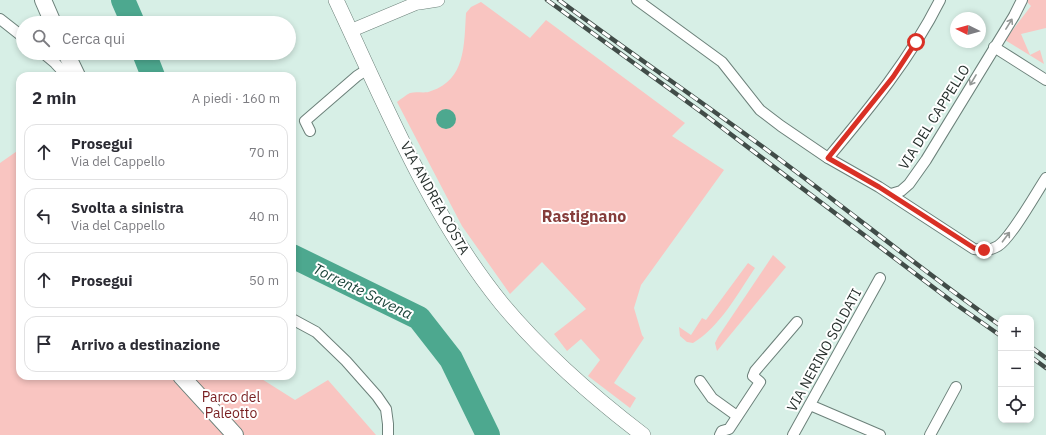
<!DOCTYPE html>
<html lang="it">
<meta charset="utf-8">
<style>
body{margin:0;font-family:"IBM Plex Sans",sans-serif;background:#f7f7f7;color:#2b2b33}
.controls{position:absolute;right:12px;bottom:12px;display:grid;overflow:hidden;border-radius:8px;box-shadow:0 2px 6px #0003}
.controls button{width:36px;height:36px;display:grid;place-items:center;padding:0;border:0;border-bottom:1px solid #e1e1e2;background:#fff;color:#2b2b33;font:20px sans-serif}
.compass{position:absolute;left:950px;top:12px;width:36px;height:36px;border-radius:50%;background:#fff;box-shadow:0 2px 6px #0003;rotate:275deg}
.stop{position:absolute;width:12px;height:12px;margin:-9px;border:3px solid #d93025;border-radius:50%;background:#fff}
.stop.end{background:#d93025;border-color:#fff;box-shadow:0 1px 4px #0008}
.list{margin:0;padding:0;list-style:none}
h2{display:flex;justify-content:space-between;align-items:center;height:52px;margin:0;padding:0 16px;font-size:17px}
h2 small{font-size:13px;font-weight:400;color:#7c7c81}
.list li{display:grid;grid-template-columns:26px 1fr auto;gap:12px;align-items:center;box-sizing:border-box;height:56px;margin:0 8px 8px;padding:0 8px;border:1px solid #e1e1e2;border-radius:12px}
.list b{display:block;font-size:15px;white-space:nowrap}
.list p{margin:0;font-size:13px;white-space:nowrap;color:#7c7c81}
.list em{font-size:13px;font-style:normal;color:#7c7c81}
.icon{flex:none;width:22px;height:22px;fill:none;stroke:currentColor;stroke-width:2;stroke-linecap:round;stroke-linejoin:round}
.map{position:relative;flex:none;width:1046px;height:435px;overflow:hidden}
.search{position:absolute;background:#fff;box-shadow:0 2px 6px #0003;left:16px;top:16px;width:280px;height:44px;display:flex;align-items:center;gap:10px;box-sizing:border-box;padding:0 14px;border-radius:22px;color:#7c7c81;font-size:15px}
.panel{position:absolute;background:#fff;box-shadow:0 2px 6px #0003;left:16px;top:72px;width:280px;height:308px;border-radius:12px}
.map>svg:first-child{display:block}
</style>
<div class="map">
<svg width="1046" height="435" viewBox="0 0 1046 435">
<rect width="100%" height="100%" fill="#d7efe6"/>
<g fill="#f9c5c1">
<path d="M1028,0h18v28l-25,6 9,21 10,-5 4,14 -39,-24 26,-34 -4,-4z"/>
<path d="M481,2l49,36 16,-18 139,103 -13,13 52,34 -83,115 -7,23 8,27 2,3 -30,45 22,15 -6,10 -42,-32 12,-16 -19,-21 -14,12 -13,-17 32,-25 -44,-47 -32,32 -48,-68 -65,-124c4,-3 9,-7 13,-9 7,-2 15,1 21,-2 35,-11 33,-47 35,-78l5,-6z"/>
<path d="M20,149v227h237l38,24 33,-20 48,55h-376v-272z"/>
<path d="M773,255l13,12 -69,84 -2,-8 3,-6z"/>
<path d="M748,263l7,5c-17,25 -35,59 -62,75l-6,-1 -7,-6 -1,-9 12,8 11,-17 4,2z"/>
</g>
<circle fill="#4da88f" cx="446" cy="119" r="10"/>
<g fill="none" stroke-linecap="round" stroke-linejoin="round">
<g stroke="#4da88f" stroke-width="24">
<path d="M123,0l10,23"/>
<path d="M144,53l9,23"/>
<path d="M292,256l127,62 32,41 37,76"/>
</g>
<g stroke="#6c817a" stroke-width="12">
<g id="minor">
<path d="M637,0l85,62 38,48 21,16 47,32 51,29 95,62c8,1 16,2 24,-3 13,-8 38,-53 48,-68"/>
<path d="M0,19l23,18"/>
<path d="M994,47l52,33"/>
<path d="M43,53l12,10 12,13"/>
<path d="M310,131l-5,-10 52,-45 11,-7"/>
<path d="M828,158c41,-49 83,-100 112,-158"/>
<path d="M891,194l10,-3 8,-7 17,-24 88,-144 8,-16"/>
<path d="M292,319l24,13 30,29 31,35 9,13 2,15v11"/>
<path d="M700,381l12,17 25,18"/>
<path d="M810,405l70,30"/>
<path d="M720,435l2,-4 7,-2 31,-47 -7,-6 2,-5 42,-49"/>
<path d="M793,435l87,-157"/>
<path d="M930,435l26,-48"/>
</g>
</g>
<g stroke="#6c817a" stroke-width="14">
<g id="tertiary">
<path d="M419,3l19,-3"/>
<path d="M350,31l74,-31"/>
</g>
</g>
<g stroke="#6c817a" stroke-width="16">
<path id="secondary" d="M336,0c49,104 93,214 166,304 41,49 90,92 141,131"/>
</g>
<g stroke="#6c817a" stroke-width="18">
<g id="primary">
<path d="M43,0l10,23"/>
<path d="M66,53l11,23"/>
<path d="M181,376l54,59"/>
</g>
</g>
<use href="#minor" stroke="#fff" stroke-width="10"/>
<use href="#tertiary" stroke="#fff" stroke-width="13"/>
<use href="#secondary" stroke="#fff" stroke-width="15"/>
<use href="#primary" stroke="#fff" stroke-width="16"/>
<g stroke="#414c48" stroke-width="4.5">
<g id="rail">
<path d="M547,0l157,114 250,189 47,33"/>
<path d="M559,0c68,51 139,99 208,150 79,58 154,120 234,176"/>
<path d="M1031,347l15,11"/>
<path d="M1031,357l15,11"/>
</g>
</g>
<use href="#rail" stroke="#fff" stroke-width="3" stroke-dasharray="9" stroke-linecap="butt"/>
</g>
<defs><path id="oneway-shaft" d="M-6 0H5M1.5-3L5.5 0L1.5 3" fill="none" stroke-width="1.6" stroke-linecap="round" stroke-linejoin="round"/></defs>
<g stroke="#949896">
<use href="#oneway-shaft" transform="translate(1009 24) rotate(-58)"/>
<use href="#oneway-shaft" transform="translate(973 80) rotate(121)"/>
<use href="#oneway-shaft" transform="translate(1006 237) rotate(-53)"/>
</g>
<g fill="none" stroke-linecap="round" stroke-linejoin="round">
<path stroke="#d93025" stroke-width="5" d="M916,42l-23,35 -65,81 51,29 95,61 10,2"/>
</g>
<g text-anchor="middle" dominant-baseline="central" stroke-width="4" stroke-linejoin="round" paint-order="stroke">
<g font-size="14" fill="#28312e" stroke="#fff">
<text transform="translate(934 117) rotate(-58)">VIA DEL CAPPELLO</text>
<text transform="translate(435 198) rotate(61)">VIA ANDREA COSTA</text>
<text transform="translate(824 350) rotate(-61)">VIA NERINO SOLDATI</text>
</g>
<g font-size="14" fill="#791f21" stroke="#fff">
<text x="231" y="397">Parco del<tspan x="231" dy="16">Paleotto</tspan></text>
</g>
<g font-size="15" font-style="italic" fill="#1d463b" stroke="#fff">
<text transform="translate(363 291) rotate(26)">Torrente Savena</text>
</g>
<g font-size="16" font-weight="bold" fill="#863d3b" stroke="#fff">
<text x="584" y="216">Rastignano</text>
</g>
</g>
</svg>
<div class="controls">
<button>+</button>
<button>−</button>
<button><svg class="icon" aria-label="locate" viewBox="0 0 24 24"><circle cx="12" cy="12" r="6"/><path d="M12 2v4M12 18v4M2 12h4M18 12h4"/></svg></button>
</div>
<svg class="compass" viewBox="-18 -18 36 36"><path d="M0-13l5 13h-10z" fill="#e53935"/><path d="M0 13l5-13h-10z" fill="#7c7c81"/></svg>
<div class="stop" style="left:916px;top:42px"></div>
<div class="stop end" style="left:984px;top:250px"></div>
<div class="search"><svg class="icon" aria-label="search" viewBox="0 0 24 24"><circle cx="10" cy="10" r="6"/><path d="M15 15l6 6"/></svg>Cerca qui</div>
<section class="panel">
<h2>2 min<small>A piedi · 160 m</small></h2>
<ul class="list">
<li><svg class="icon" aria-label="ahead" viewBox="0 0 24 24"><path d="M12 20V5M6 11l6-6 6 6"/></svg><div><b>Prosegui</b><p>Via del Cappello</p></div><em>70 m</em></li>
<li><svg class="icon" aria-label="left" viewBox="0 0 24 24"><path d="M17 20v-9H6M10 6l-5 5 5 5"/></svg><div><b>Svolta a sinistra</b><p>Via del Cappello</p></div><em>40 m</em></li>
<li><svg class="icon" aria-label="ahead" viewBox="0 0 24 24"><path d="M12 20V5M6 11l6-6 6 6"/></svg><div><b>Prosegui</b></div><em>50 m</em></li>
<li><svg class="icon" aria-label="arrive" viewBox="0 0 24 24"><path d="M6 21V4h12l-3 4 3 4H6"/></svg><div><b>Arrivo a destinazione</b></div></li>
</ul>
</section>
</div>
